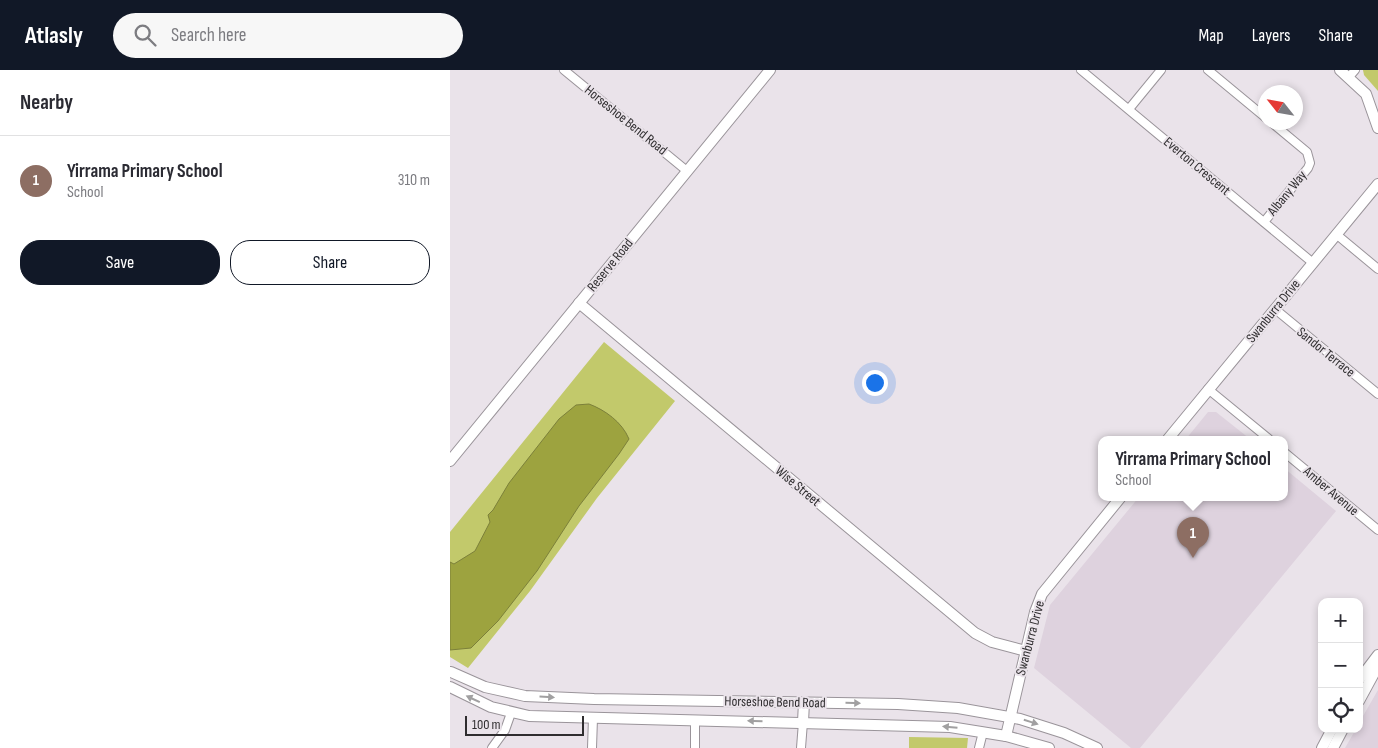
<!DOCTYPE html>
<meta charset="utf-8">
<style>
body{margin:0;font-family:"Sofia Sans Condensed",sans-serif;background:#f7f7f7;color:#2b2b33}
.controls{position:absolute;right:15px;bottom:15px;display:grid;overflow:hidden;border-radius:10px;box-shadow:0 2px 8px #0003}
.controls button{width:45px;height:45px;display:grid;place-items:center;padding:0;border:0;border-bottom:1px solid #e1e1e2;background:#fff;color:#2b2b33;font:25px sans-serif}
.compass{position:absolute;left:808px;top:15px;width:45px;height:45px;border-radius:50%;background:#fff;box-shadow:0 2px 8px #0003;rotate:301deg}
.scale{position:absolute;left:15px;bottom:12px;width:119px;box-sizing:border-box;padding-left:5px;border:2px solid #2f2d2f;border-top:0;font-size:14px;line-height:18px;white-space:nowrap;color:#2f2d2f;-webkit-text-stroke:4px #eae3ea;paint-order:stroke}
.you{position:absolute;left:424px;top:312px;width:18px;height:18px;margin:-12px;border:4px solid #fff;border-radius:50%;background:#1a73e8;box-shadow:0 0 0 8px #1a73e833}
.badge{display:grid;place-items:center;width:32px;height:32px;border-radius:50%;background:#111827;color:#fff;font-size:16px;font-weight:700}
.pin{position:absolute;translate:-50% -41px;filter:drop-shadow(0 1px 2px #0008)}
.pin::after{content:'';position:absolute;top:26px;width:18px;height:15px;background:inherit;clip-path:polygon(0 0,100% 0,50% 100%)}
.popup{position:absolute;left:648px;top:366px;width:190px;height:65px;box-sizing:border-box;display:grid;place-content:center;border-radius:10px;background:#fff;filter:drop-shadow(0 1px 4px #0005);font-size:16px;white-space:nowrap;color:#7c7c81}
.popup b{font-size:19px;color:#2b2b33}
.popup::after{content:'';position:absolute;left:50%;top:100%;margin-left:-10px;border:10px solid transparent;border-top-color:#fff}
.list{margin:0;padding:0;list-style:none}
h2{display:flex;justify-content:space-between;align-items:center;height:65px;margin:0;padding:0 20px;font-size:21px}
h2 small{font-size:16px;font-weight:400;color:#7c7c81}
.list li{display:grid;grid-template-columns:32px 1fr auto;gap:15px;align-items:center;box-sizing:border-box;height:90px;padding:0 20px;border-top:1px solid #e1e1e2}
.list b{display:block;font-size:19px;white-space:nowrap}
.list p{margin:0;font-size:16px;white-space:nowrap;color:#7c7c81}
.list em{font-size:16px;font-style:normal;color:#7c7c81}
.actions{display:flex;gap:10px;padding:15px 20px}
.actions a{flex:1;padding:11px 0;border:1px solid #111827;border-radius:20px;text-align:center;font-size:18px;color:#111827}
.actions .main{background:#111827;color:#fff}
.icon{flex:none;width:28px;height:28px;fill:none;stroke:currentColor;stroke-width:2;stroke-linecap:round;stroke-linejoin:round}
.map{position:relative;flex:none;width:928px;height:678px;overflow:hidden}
header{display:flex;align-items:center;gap:30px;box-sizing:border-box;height:70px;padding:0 25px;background:#111827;color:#fff}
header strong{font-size:24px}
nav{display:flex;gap:28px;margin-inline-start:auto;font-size:18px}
.search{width:350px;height:45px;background:#f7f7f7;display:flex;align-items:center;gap:12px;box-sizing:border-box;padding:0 18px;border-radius:28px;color:#7c7c81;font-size:19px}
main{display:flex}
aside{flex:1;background:#fff}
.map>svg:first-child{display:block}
</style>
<header>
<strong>Atlasly</strong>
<div class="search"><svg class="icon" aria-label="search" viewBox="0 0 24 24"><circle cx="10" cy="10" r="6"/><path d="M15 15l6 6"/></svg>Search here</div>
<nav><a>Map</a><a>Layers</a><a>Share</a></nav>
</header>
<main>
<aside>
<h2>Nearby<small></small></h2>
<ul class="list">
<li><span class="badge" style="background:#8d6e63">1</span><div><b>Yirrama Primary School</b><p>School</p></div><em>310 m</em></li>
</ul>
<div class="actions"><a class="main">Save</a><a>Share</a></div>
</aside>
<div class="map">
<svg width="928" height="678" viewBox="0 0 928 678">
<rect width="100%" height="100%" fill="#eae3ea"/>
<g fill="#ded2de">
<path d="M758,342h8l34,27h-64z"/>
<path d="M834,398l52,43 -196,237h-9l-97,-80 16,-63 89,-108h145z"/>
<path d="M928,620v58h-33l11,-19h3v-6z"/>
</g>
<g fill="#c2c96b">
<path d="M913,0h15v21l-14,-16z"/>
<path d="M154,272l71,59 -78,97 -67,93 -62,77 -18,-11v-125z"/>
<path d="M459,667l59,1 -1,10h-58z"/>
</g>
<path fill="#9da33f" stroke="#7c803a" d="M139,334c16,6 33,18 40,35l-10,15 -40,52 -42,65 -39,50 -27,27 -21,2v-88l4,2 21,-13 15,-29 -2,-7 5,-5 16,-27 50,-64 17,-14z"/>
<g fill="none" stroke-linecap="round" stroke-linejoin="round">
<g stroke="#9a949a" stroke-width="10">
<g id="street">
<path d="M114,0l123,101"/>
<path d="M631,0l232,193"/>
<path d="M758,0l58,48"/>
<path d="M899,7l6,-7"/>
<path d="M679,39l32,-39"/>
<path d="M814,152l44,-54 2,-5 -3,-11 -36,-30"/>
<path d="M886,164l42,35"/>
<path d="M825,239l103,85"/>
<path d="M758,319l61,50"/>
<path d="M834,382l94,78"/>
<path d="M42,678l13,-18 6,-17"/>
<path d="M142,678l1,-30"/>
<path d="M245,678v-27"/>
<path d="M351,678l2,-26"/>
<path d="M529,678l4,-16"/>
</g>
</g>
<g stroke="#9a949a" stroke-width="12">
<g id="secondary">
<path d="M890,0l26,24 12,34"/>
<path d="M129,233l396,330 17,9 34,9"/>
<path d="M718,369l210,-255"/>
<path d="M0,391l320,-391"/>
<path d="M1,602l34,15 40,9 69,3 304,5 60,4 62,11 44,14 33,15"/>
<path d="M909,610l19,-25"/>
<path d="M0,617l41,20 38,9 421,11 56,9 43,12"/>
<path d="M909,631l19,-35"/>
<path d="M353,652l1,-20"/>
<path d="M556,666l29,-124 7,-18 79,-97"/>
<path d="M872,678l10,-19"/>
<path d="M883,678l10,-19"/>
</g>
</g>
<use href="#street" stroke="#fff" stroke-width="8"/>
<use href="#secondary" stroke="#fff" stroke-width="10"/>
</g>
<defs><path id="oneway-solid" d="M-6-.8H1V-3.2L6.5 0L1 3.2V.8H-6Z" transform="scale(1.25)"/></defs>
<g fill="#a1a0a1">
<use href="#oneway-solid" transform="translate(97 627) rotate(3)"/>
<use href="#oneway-solid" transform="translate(23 629) rotate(-155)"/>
<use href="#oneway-solid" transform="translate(403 633) rotate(1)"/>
<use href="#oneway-solid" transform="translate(305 651) rotate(-179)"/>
<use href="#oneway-solid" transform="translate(581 652) rotate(17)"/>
<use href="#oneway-solid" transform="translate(500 657) rotate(-175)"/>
</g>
<g text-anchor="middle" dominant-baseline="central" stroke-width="4" stroke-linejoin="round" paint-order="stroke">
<g font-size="14" fill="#2f2d2f" stroke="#eae3ea">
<text transform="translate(176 50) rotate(39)">Horseshoe Bend Road</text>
<text transform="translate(747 96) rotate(40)">Everton Crescent</text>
<text transform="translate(837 123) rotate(-51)">Albany Way</text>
<text transform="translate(160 195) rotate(-51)">Reserve Road</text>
<text transform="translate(823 241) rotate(-51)">Swanburra Drive</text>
<text transform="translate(876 282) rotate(39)">Sandor Terrace</text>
<text transform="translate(348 416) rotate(40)">Wise Street</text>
<text transform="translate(881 421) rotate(40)">Amber Avenue</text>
<text transform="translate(580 568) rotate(-75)">Swanburra Drive</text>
<text transform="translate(325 632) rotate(1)">Horseshoe Bend Road</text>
</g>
</g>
</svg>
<div class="controls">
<button>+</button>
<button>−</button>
<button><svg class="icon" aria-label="locate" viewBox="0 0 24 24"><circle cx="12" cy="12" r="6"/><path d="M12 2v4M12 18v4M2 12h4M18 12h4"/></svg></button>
</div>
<svg class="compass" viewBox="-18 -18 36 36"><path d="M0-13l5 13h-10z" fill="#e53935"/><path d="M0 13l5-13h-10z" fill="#7c7c81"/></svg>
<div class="scale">100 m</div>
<div class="you"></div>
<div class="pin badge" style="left:743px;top:488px;background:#8d6e63">1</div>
<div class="popup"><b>Yirrama Primary School</b>School</div>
</div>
</main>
